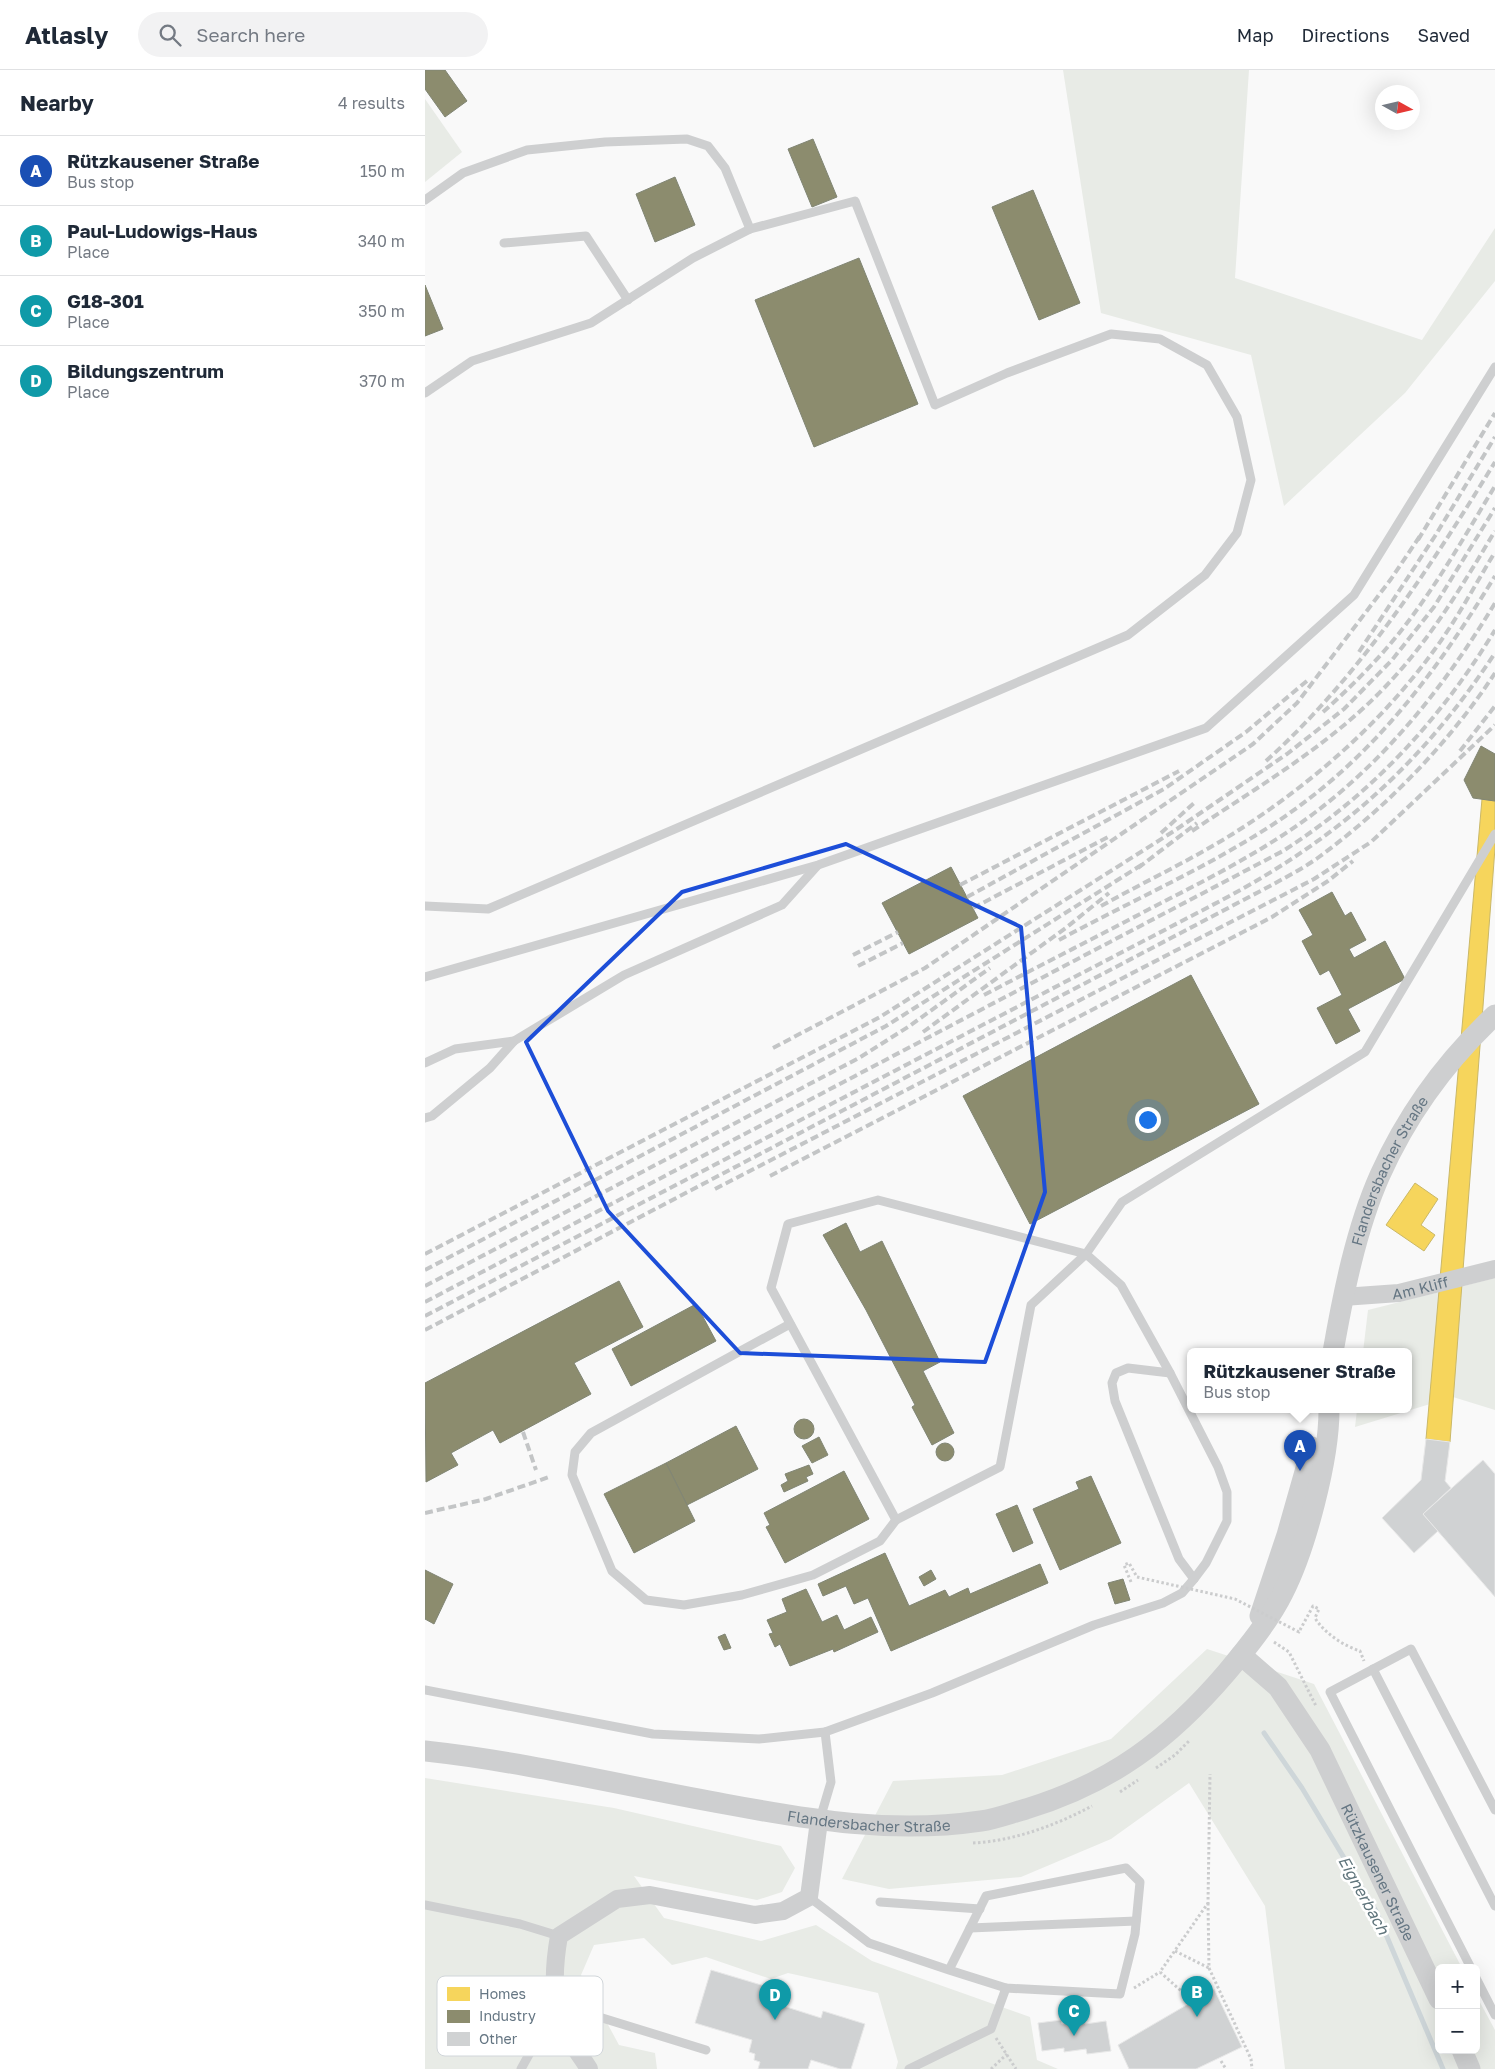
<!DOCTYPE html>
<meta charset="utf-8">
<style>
body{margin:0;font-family:"Golos Text",sans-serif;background:#f2f2f3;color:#1f2937}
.controls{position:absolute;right:15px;bottom:15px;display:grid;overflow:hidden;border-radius:8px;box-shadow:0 5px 20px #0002}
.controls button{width:45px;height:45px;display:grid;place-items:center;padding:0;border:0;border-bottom:1px solid #e0e1e3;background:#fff;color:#1f2937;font:25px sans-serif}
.compass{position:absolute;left:950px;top:15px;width:45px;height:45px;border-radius:50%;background:#fff;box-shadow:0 5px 20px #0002;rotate:98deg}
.you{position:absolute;left:722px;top:1049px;width:18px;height:18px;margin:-12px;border:4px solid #fff;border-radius:50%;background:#1a73e8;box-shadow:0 0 0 8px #1a73e833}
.badge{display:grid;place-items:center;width:32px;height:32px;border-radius:50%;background:#56606c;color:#fff;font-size:16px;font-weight:700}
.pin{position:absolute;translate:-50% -41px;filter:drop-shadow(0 1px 2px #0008)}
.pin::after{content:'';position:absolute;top:26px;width:18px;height:15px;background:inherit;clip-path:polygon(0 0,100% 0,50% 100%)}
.popup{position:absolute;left:762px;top:1278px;width:225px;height:65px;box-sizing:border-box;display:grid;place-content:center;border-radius:8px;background:#fff;filter:drop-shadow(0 1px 4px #0005);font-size:16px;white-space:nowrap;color:#747a83}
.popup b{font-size:19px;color:#1f2937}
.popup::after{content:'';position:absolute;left:50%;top:100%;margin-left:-10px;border:10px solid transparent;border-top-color:#fff}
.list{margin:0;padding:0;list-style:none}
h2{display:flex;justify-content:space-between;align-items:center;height:65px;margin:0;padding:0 20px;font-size:21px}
h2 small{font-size:16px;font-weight:400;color:#747a83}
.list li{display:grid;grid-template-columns:32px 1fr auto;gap:15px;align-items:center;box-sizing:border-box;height:70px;padding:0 20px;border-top:1px solid #e0e1e3}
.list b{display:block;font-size:19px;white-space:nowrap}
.list p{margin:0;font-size:16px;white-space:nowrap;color:#747a83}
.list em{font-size:16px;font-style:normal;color:#747a83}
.icon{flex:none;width:28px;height:28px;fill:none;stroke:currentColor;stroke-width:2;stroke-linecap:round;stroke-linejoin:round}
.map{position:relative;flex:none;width:1070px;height:1999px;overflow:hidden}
header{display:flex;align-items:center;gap:30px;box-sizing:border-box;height:70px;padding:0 25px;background:#fff;border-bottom:1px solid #e0e1e3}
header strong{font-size:24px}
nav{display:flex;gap:28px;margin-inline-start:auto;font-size:18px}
.search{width:350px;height:45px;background:#f2f2f3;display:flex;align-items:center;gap:12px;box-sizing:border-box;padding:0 18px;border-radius:28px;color:#747a83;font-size:19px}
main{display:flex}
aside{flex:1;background:#fff}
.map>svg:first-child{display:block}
</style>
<header>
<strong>Atlasly</strong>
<div class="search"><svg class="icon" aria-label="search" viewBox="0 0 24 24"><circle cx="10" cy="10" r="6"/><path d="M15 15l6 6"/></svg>Search here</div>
<nav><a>Map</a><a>Directions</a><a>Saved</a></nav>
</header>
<main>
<aside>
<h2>Nearby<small>4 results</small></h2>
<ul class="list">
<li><span class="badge" style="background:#1a4fb4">A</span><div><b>Rützkausener Straße</b><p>Bus stop</p></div><em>150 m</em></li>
<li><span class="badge" style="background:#0f9aa8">B</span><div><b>Paul-Ludowigs-Haus</b><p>Place</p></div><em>340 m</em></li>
<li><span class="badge" style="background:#0f9aa8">C</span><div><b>G18-301</b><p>Place</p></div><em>350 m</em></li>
<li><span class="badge" style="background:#0f9aa8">D</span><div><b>Bildungszentrum</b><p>Place</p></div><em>370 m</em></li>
</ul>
</aside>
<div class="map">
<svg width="1070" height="1999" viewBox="0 0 1070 1999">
<rect width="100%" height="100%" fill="#f9f9f9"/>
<g fill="#e8ebe6">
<path d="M638,0h186l-14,208 187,62 73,-112v53l-90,112 -121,113 -33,-151 -150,-42z"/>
<path d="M0,29l37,53 -37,30z"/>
<path d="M1070,1208v132l-42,-13 -98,30 2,-17h52v-58h-46l5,-42z"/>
<path d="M782,1579l107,35 148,284h-23v82h37v-55l19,35v39h-210l-20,-163 -76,-123 -78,56 -90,38 -132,12 -47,-10 51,-98 109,-6 109,-36z"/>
<path d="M0,1708l189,30 167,38 14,22 -13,24 -25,8 -123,-24 30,42 97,23 55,-16 56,36 158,56 7,43 21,9h-162l2,-7 -20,-69 -90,-20 -17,6 -65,-22 -34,8 -28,-27 -50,7 -13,30 38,70 36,8 2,16h-232z"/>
</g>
<g fill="#f6d55c" stroke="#cab868">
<path d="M1057,729l13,2v47l-45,594 -24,-3z"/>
<path d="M990,1113l23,16 -17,26 14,10 -11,16 -38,-26z"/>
</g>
<g fill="#8c8c6e" stroke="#808574">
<path d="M0,0h20l22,31 -22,16 -20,-28z"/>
<path d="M388,69l24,58 -25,10 -24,-58z"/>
<path d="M250,107l20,48 -40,17 -19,-48z"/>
<path d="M608,120l47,113 -41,17 -47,-113z"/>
<path d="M434,188l59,146 -104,43 -59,-147z"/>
<path d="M0,215l18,44 -18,7z"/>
<path d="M1056,676l14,8v47l-22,-3 -9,-18z"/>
<path d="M526,797l27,51 -69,36 -27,-51z"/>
<path d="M907,822l13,24 6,-4 15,28 -17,9 5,9 31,-17 20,38 -57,30 12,22 -24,13 -19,-36 25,-13 -13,-25 -9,5 -18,-34 11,-6 -14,-25z"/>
<path d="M766,905l68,129 -229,120 -67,-128z"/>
<path d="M421,1153l14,29 22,-11 58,121 -17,9 31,62 -22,12 -20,-38 3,-2 -49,-95 -43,-75z"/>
<path d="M194,1211l24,46 -69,36 17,31 -91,49 -7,-13 -42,23 7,12 -32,17 -1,-99z"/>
<path d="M271,1234l20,37 -85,45 -19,-37z"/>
<circle cx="379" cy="1359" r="10"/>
<path d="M311,1356l22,43 -71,36 -21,-42z"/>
<path d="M394,1367l9,18 -16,8 -10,-17z"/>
<circle cx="520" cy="1382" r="9"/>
<path d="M241,1393l29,58 -61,32 -30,-59z"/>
<path d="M384,1395l4,9 -7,3 2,4 -24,11 -3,-7 7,-4 -3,-7z"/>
<path d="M419,1401l25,48 -84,44 -19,-36 4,-2 -6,-12z"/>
<path d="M666,1406l30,67 -61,27 -27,-61 46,-20 -3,-7z"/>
<path d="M592,1435l16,38 -20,9 -17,-38z"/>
<path d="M460,1483l24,53 36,-16 4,7 19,-9 2,6 70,-30 8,19 -157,68 -23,-53 -14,6 -8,-18 -23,10 -5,-12z"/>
<path d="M0,1500l28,14 -19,40 -9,-5z"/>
<path d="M506,1500l5,9 -12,7 -5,-9z"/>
<path d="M698,1509l7,21 -15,4 -7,-21z"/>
<path d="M381,1519l16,33 15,-7 7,15 27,-13 7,15 -44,20 -1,-3 -43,17 -10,-22 -5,3 -6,-13 4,-1 -6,-13 20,-8 -5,-13z"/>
<path d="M300,1564l6,14 -7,2 -6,-13z"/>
</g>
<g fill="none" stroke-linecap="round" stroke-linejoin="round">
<path stroke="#ced6d9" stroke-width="5" d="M839,1663l38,55 74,123 67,158"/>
</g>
<g fill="#d0d2d3" stroke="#e8e8e8">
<path d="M1001,1369l24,3 -5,39 6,7 -28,26 15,17 -24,22 -32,-35 39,-38z"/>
<path d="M1058,1390l12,14v123l-72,-83z"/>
<path d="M286,1900l67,20 -4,13 47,15 2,-7 42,13 -14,45h-11l-29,-9 -3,9h-50l2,-7 -6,-2 1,-6 -6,-2 3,-12 -57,-17z"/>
<path d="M789,1919l28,58 -46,22h-67l-11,-24z"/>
<path d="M636,1950l1,4 23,-3v3l21,-3 5,30 -24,3 -1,-5 -22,3v-4l-22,3 -4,-28z"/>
</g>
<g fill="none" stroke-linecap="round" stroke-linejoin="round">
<g stroke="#cbcccd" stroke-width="3" stroke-dasharray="2.5 2.5" stroke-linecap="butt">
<path d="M706,1512l-7,-17 5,-2 8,14"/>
<path d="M875,1560l13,-24 6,3 -4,9c9,15 29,28 45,33l4,10"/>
<path d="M849,1572l15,10 27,54"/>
<path d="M731,1698l19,-13 14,-14"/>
<path d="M695,1722l18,-12"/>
<path d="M548,1773c41,-2 83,-18 119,-37"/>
<path d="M783,1833l1,65 42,91 1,10"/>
<path d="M750,1881l34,17"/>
<path d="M709,1918l26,-16"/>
<path d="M763,1927l-28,-25 48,-69 2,-129"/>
<path d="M571,1968l20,31"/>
<path d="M796,1991l5,8"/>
<path d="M566,1999l16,-15"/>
</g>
<g stroke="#cecfd0" stroke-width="9">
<path d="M0,130l38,-27 64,-23 78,-8 82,-3 21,7 17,22 25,61"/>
<path d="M79,173l82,-7 42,64"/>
<path d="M0,323l47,-32 119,-38 102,-65 57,-29 105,-28 80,204 72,-32 104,-39 49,5 47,26 30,52 14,63 -14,53 -32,42 -77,60 -640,274 -63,-3"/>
<path d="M0,907l393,-112 388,-137 148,-133 141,-228"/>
<path d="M0,993l30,-14 59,-8"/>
<path d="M0,1048l7,-2 58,-48 24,-27 110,-66 158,-70 35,-39"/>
<path d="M365,1254l-199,109 -16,19 -3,23 40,96 34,29 38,5 58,-10 71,-20 67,-34 16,-21"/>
<path d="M745,1303l-42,-5 -12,5 -4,10 3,18 64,158 15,20"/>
<path d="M948,1599l122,237"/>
<path d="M0,1620l228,44 106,5 66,-7 107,-39 162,-68 69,-22 19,-10 12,-14 12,-16 21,-42v-29l-9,-25 -48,-94 -49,-88 -35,-31 -208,-54 -90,24 -17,64 125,232 104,-53 31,-162 55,-51 36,-52 243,-150 130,-218"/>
<path d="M395,1749l11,-37 -6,-50"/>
<path d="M384,1827l60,46 80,27 57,18 114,6 15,-60 5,-52 -14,-14 -140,28 -37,74"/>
<path d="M455,1832l100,7"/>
<path d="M0,1835l95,19 39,12"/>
<path d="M545,1858l166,-7"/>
<path d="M1046,1898l-141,-276 81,-43 84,161"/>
<path d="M1051,1908l19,37"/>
<path d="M96,1999l36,-65 149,46"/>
<path d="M484,1999l82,-40 15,-41"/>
</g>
<g stroke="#cecfd0" stroke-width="18">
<path id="s1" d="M918,1227l56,-4 96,-24"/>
<path d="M164,1999c-9,-15 -23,-31 -28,-47 -9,-27 -7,-58 -2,-86l58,-37 33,-4 105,20 28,-4 26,-14 10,-76"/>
</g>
<g stroke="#cecfd0" stroke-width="21">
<path id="s2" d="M908,1282c10,-57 23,-123 47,-177 27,-60 67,-115 115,-160"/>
<path d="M835,1546l27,-81 25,-88"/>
<path id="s3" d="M816,1585l37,32 42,63 119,249"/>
<path id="s4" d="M0,1681c101,11 200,35 300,53 86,16 168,30 256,17 15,-2 30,-8 45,-12 85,-26 143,-69 201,-137 20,-24 42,-51 56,-79 23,-45 46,-134 46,-183"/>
<path d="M1037,1980l8,19"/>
</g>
<g stroke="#c3c5c6" stroke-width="4" stroke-dasharray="8 4" stroke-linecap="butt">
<path d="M993,470l77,-127"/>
<path d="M934,582l76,-116 60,-99"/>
<path d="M898,642c29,-26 57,-54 81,-85 34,-44 62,-93 91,-141"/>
<path d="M1035,681l35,-45"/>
<path d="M841,691c94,-85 163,-192 229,-299"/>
<path d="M767,761c67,-45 138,-86 194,-145 44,-46 76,-100 109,-155"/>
<path d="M736,763l33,-30"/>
<path d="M713,798l59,-45"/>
<path d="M535,815l219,-114"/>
<path d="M542,827l197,-108 82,-57 62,-52"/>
<path d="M676,836c43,-24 88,-45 130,-71 78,-49 149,-110 204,-186 22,-30 40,-64 60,-97"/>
<path d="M548,838l137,-72"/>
<path d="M634,870c70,-38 143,-70 210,-113 101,-65 164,-150 226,-251"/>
<path d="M428,885l45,-23"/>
<path d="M433,896l45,-23"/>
<path d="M559,925c59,-31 118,-61 177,-92 57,-29 115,-59 165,-99 70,-56 123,-125 169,-201"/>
<path d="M498,962l144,-105 42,-34"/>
<path d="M348,978l152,-80 328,-224 44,-41 94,-124 31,-46"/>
<path d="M345,1106l502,-259 56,-36 25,-20"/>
<path d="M290,1119l599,-310 57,-37 124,-117"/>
<path d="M0,1184l455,-237 294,-186 113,-77 57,-45 48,-49 42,-53 61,-99"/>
<path d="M0,1200l461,-244 257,-162"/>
<path d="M0,1216l434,-228 49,-31 82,-59"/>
<path d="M0,1232l858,-451c89,-57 157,-131 212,-221"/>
<path d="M0,1246l797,-416c118,-63 199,-135 273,-247"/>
<path d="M0,1260l845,-444c16,-9 34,-18 49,-29 68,-50 130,-114 176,-184"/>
<path d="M98,1362l13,38"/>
<path d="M0,1443l61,-14 63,-22"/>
</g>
<path stroke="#cbcccd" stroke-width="3" stroke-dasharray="2.5 2.5" stroke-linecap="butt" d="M712,1507l98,22 64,33 1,-2"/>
</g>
<path fill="none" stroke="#1d4ed8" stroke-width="4" stroke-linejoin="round" d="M421,774l175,83 24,265 -60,170 -245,-9 -132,-142 -82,-169 156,-150z"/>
<g text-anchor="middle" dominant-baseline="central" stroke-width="5" stroke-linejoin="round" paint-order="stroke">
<g font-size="15" fill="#657683" stroke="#fff">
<text stroke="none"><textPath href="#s2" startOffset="191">Flandersbacher Straße</textPath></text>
<text stroke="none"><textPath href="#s1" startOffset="78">Am Kliff</textPath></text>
<text stroke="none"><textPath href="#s4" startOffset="450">Flandersbacher Straße</textPath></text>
<text stroke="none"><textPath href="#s3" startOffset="260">Rützkausener Straße</textPath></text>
</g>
<g font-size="16" font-style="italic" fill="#60757c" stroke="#fff">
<text transform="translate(939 1825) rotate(61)">Eignerbach</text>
</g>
</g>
<rect x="12" y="1906" width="166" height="80" rx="8" fill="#fff" stroke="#d1d6da" stroke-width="1"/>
<rect x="22" y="1917" width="23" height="14" fill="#f6d55c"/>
<rect x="22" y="1940" width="23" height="13" fill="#8c8c6e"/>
<rect x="22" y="1962" width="23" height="14" fill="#d0d2d3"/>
<g font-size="14" fill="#657683">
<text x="54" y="1929">Homes</text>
<text x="54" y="1951">Industry</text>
<text x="54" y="1974">Other</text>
</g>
</svg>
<div class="controls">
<button>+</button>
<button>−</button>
</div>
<svg class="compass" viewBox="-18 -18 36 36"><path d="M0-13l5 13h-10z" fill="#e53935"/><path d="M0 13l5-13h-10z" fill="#747a83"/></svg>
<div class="you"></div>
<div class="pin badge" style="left:875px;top:1401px;background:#1a4fb4">A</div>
<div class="popup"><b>Rützkausener Straße</b>Bus stop</div>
<div class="pin badge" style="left:772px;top:1947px;background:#0f9aa8">B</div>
<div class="pin badge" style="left:649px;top:1966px;background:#0f9aa8">C</div>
<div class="pin badge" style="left:350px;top:1950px;background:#0f9aa8">D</div>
</div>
</main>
